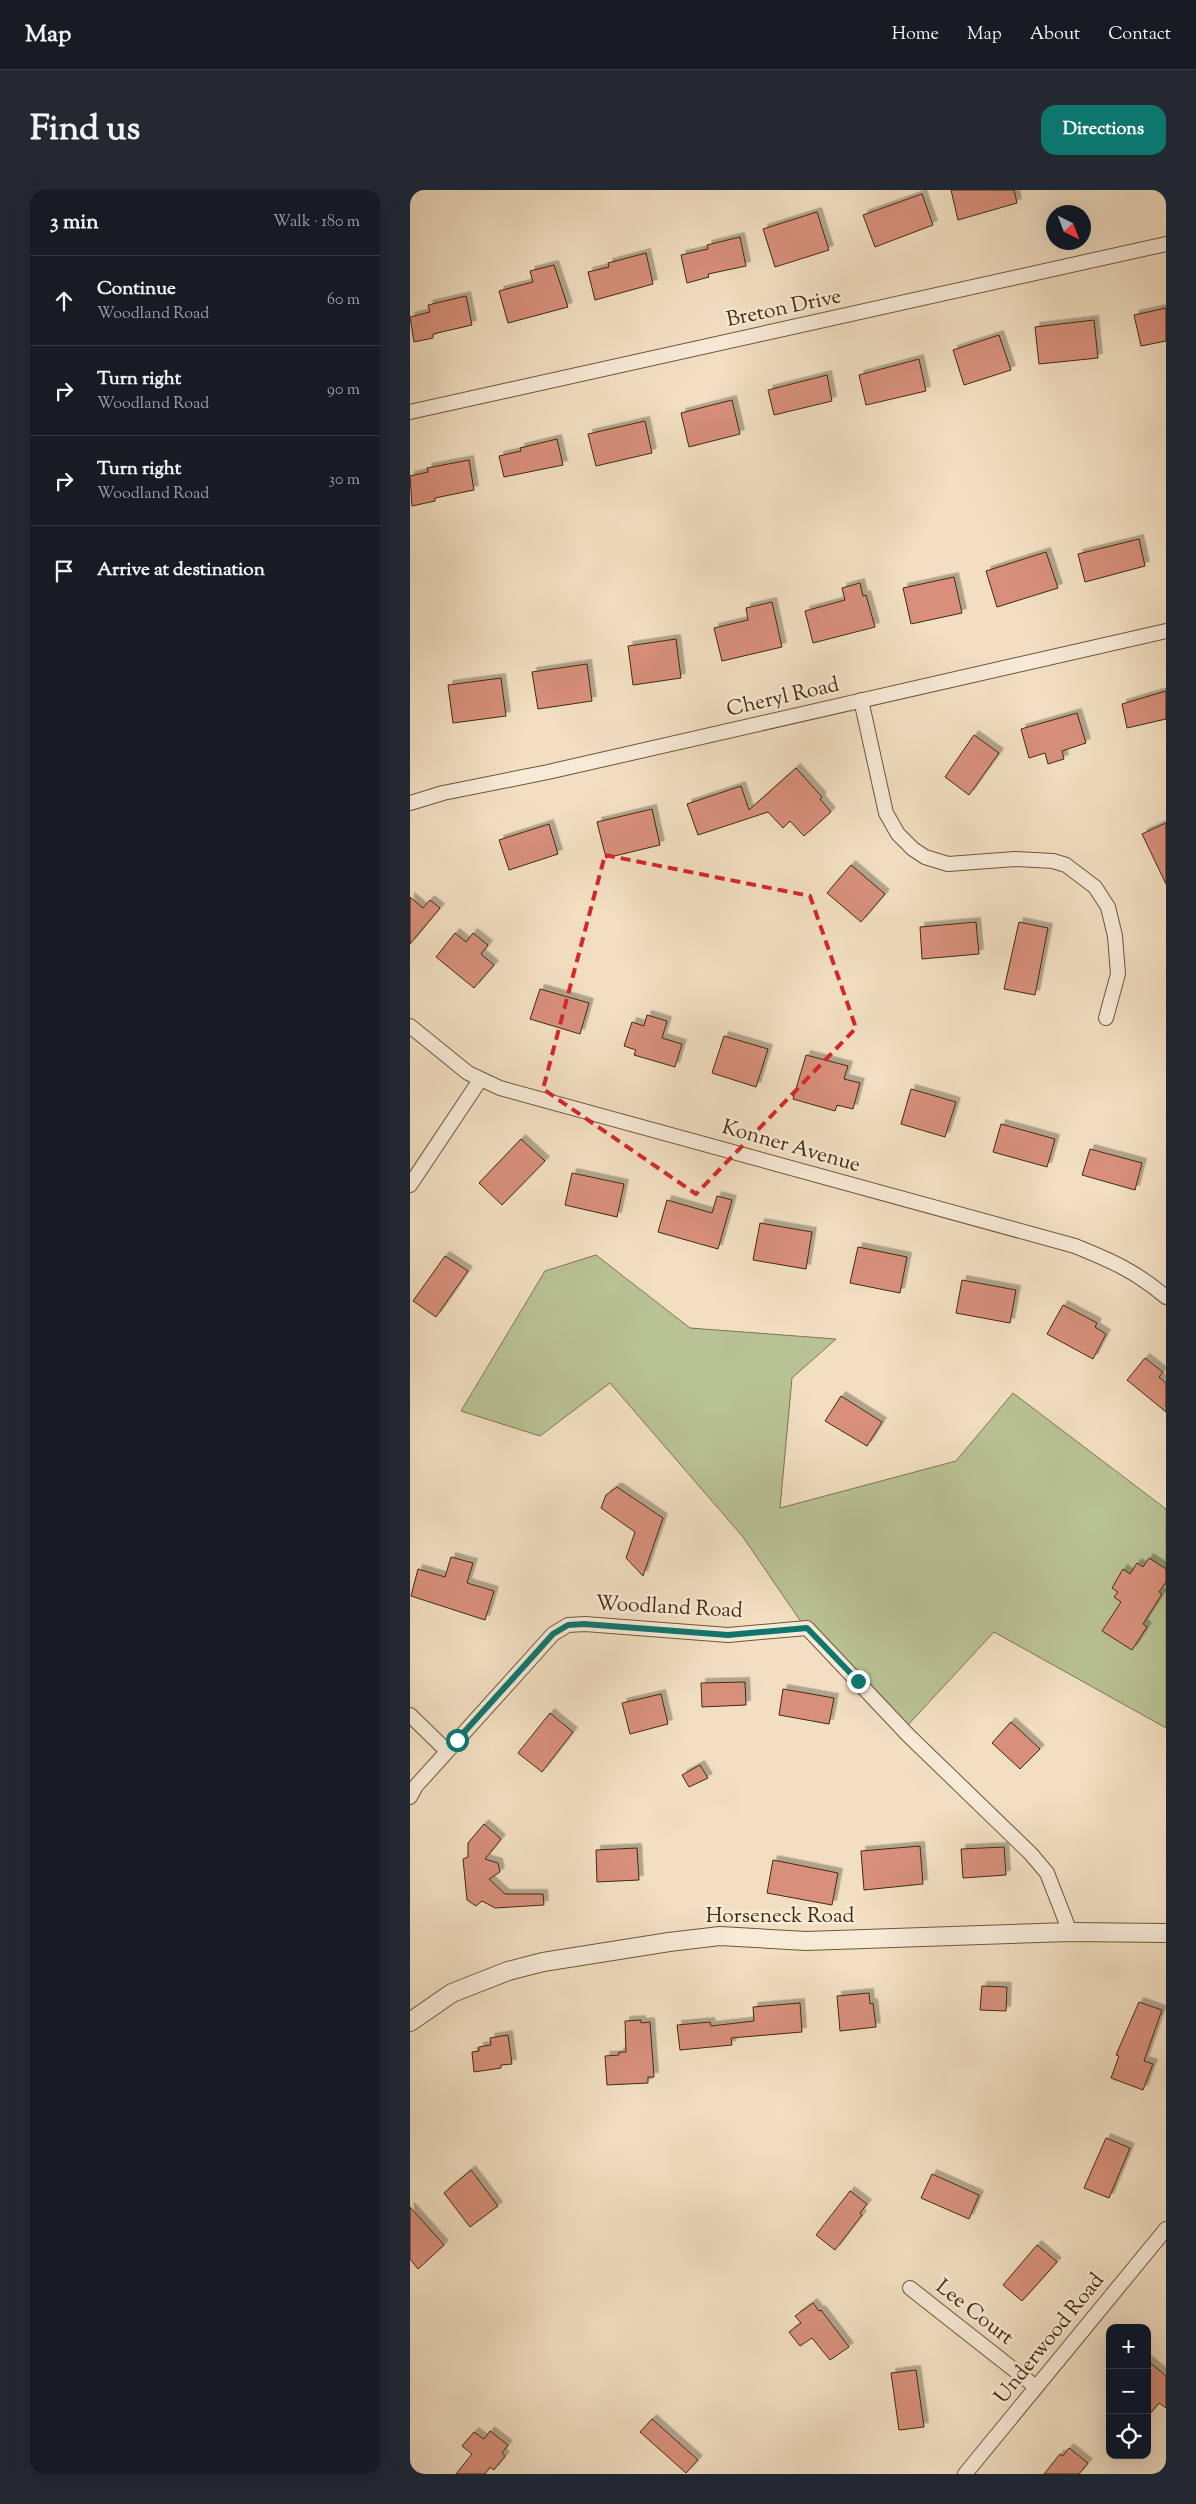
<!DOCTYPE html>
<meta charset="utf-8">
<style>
body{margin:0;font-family:"Sorts Mill Goudy",serif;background:#242831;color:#f1f3f6}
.controls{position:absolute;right:15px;bottom:15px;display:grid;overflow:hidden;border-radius:10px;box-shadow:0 5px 20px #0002}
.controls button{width:45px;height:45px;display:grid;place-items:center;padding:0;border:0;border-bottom:1px solid #363941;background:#171b24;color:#f1f3f6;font:25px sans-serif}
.compass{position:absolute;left:636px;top:15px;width:45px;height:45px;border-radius:50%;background:#171b24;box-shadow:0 5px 20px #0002;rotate:138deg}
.stop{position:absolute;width:15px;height:15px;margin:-11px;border:4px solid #0f766e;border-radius:50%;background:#fff}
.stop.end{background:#0f766e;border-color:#fff;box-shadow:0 1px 5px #0008}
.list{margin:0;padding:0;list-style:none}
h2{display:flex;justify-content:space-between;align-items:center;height:65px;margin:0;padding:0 20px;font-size:21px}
h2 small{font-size:16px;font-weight:400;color:#9ea1a6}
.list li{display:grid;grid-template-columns:32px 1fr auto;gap:15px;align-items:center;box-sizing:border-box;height:90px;padding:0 20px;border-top:1px solid #363941}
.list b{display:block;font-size:19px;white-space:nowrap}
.list p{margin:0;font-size:16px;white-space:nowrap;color:#9ea1a6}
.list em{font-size:16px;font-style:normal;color:#9ea1a6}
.icon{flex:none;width:28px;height:28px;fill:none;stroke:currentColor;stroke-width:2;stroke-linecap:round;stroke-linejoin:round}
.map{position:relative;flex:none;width:756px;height:2284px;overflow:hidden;border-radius:15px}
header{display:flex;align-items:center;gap:30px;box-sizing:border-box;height:70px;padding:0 25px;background:#171b24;border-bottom:1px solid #363941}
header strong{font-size:24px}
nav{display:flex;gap:28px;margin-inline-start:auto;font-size:18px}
.intro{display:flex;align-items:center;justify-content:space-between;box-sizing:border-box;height:120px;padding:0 30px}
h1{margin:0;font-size:35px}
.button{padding:12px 22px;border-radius:15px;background:#0f766e;color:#fff;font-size:18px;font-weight:700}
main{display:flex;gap:30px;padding:0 30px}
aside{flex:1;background:#171b24;border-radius:15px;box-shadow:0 5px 20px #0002}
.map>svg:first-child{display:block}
</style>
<header>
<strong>Map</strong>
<nav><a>Home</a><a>Map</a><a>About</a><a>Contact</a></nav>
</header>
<div class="intro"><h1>Find us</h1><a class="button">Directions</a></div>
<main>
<aside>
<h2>3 min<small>Walk · 180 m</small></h2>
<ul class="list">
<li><svg class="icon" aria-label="ahead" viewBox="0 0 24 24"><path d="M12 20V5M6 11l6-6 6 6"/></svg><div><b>Continue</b><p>Woodland Road</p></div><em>60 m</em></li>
<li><svg class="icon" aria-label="right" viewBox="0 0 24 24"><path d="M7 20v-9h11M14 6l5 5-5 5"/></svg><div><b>Turn right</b><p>Woodland Road</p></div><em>90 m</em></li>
<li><svg class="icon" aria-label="right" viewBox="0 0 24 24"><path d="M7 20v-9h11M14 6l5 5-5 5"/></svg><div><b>Turn right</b><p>Woodland Road</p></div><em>30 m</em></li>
<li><svg class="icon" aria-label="arrive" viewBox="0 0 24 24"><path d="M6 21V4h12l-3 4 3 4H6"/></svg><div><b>Arrive at destination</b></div></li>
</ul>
</aside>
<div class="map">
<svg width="756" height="2284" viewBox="0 0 756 2284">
<defs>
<filter id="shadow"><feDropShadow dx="4.5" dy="-4.5" stdDeviation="0" flood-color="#0004"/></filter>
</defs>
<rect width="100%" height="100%" fill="#f2dfc2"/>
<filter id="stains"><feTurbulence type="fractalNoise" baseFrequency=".004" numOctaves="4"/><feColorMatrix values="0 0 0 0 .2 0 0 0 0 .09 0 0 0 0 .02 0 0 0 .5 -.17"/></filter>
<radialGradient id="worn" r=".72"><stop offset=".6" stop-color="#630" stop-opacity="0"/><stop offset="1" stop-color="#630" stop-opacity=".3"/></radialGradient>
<path fill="#b9c294" stroke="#7e7650" d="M186,1065l94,73 146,11 -44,39 -12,130 176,-47 57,-68 153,116v219l-172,-96 -87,94 -97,-91 -67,-98 -133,-154 -70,53 -79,-25 84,-140z"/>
<g fill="#d8907b" stroke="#42290c" filter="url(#shadow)">
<path d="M541,0h63l3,13 -59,17z"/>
<path d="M512,4l11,31 -58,22 -12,-32z"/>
<path d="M407,22l12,38 -54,17 -12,-38z"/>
<path d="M330,47l6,29 -38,8 1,3 -22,6 -6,-28 27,-6 -1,-4z"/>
<path d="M236,63l7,31 -58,16 -7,-28 21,-5 -1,-4z"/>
<path d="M144,75l14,42 -60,16 -9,-32 34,-9 -3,-11z"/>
<path d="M56,106l6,29 -39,9v4l-19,4 -4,-25 20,-5 -2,-7z"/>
<path d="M756,118v33l-25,5 -7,-31z"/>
<path d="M684,130l4,38 -59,6 -4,-37z"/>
<path d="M589,145l12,35 -47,15 -11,-35z"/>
<path d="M509,169l7,32 -60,14 -7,-30z"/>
<path d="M417,185l5,26 -58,14 -6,-25z"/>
<path d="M322,210l8,34 -51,13 -8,-34z"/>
<path d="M235,231l7,32 -56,13 -8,-32z"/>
<path d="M147,249l6,26 -59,12 -5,-21 22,-5 -1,-3z"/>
<path d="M59,270l5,30 -39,8v3l-23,5 -2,-30 18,-4 -1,-4z"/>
<path d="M729,349l6,27 -60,16 -7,-28z"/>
<path d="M636,362l12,36 -61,19 -11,-36z"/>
<path d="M544,387l8,36 -51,11 -8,-36z"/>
<path d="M450,393l3,13 3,-1 9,32 -62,16 -8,-32 40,-11 -3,-12z"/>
<path d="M362,412l10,45 -60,14 -8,-33 34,-8 -2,-12z"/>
<path d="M266,449l5,39 -48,7 -5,-39z"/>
<path d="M177,474l5,37 -54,8 -6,-37z"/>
<path d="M91,488l5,38 -53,7 -5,-38z"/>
<path d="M756,501v28l-39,9 -5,-24z"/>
<path d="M667,523l9,30 -24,8 2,8 -16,5 -3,-11 -16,5 -8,-29z"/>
<path d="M564,545l25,18 -30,42 -24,-18z"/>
<path d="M386,578l26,29 -2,2 11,13 -27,24 -14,-15 -7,7 -15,-16 -70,23 -11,-31 54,-18 8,24z"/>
<path d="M242,619l8,36 -54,13 -9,-36z"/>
<path d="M756,633v61l-24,-50z"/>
<path d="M139,634l9,30 -49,16 -10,-30z"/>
<path d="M441,675l34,29 -24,28 -34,-29z"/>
<path d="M0,707l13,11 7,-8 10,8 -30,36z"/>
<path d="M566,732l3,32 -57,5 -2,-32z"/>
<path d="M609,732l29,6 -13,67 -31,-6z"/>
<path d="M45,743l11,9 7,-9 15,12 -7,9 13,11 -20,23 -38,-31z"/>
<path d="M130,799l49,14 -9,31 -50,-15z"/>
<path d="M237,825l20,6 -5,17 20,6 -7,23 -41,-12 2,-5 -12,-4 8,-24 12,4z"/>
<path d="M314,846l44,13 -12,38 -44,-14z"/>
<path d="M396,865l42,11 -4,13 16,4 -7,26 -16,-4 -2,6 -42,-12z"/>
<path d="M501,899l45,13 -11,35 -44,-13z"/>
<path d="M591,934l54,15 -8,28 -54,-15z"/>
<path d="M111,949l24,22 -43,44 -23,-22z"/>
<path d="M680,959l52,14 -7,27 -53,-15z"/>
<path d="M162,983l52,11 -7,33 -52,-12z"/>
<path d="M307,1006l15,4 -14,49 -60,-17 9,-32 45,13z"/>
<path d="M350,1033l52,9 -6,37 -53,-9z"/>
<path d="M448,1057l49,10 -7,36 -50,-10z"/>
<path d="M35,1066l23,15 -32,46 -23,-16z"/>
<path d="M552,1090l54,10 -6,33 -54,-10z"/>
<path d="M653,1115l34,18 -2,4 11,7 -13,25 -46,-25z"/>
<path d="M735,1168l18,14 -4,5 7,6v29l-39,-32z"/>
<path d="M431,1206l41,26 -15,24 -42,-25z"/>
<path d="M207,1297l46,31 -20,58 -17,-18 9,-26 -34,-24 5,-13z"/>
<path d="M41,1367l22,6 -6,20 27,8 -9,29 -74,-24 7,-27 27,8z"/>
<path d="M739,1368l17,11v13l-7,10 3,2 -19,30 4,3 -15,23 -30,-19 19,-29 -7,-5 4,-5 -6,-4 11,-19 7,5 7,-11 6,4z"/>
<path d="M335,1492l1,23 -44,2 -1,-24z"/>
<path d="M373,1499l51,9 -5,26 -50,-9z"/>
<path d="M251,1504l7,30 -38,10 -8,-31z"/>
<path d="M140,1523l23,19 -31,40 -24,-19z"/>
<path d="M601,1532l29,27 -20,20 -28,-26z"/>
<path d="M290,1575l8,13 -19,9 -7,-12z"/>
<path d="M74,1634l17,15 -16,20 13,4 2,9 -11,7 16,15h38l1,11 -49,3 -13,-7 -6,5 -9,-6 -4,-41 5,-2v-14z"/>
<path d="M510,1656l3,38 -59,6 -3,-39z"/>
<path d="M594,1657l2,28 -43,3 -2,-29z"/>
<path d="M227,1658l2,32 -42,2 -1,-32z"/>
<path d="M363,1670l65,13 -6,32 -65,-12z"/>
<path d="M572,1796l25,1 -1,24 -26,-1z"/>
<path d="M459,1803l1,11 3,-1 3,24 -36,4 -3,-35z"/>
<path d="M729,1812l23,8 -18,51 9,3 -10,26 -32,-12 8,-22 -3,-1z"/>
<path d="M390,1813l2,29 -71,6 1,7 -52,5 -3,-25 33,-3 1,4 43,-5 -1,-14z"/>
<path d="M231,1830v3l9,-1 4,55h-6v6l-41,2 -2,-29 14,-1v-3h7l-1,-31z"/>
<path d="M98,1845l4,29 -11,1v3l-27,4 -2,-20 7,-1v-4l12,-2 -1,-7z"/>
<path d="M696,1948l24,10 -21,50 -25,-10z"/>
<path d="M61,1980l27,36 -28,21 -26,-34z"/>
<path d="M522,1984l47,21 -10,24 -48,-21z"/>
<path d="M440,2001l17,13 -7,9 2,2 -27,35 -19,-15z"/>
<path d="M0,2017l34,38 -26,24 -8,-10z"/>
<path d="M627,2055l20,17 -35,39 -19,-16z"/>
<path d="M403,2113l6,8 2,-1 28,37 -19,13 -18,-22 -12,8 -11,-14 12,-9 -6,-7z"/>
<path d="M737,2170l19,16v32l-7,-5 -12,14z"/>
<path d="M506,2180l8,57 -25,3 -8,-57z"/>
<path d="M242,2229l46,41 -12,13 -46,-41z"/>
<path d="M80,2241l18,14 -6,8 3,3 -11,14 -4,-3 -5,7h-29l16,-20 -10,-8 12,-14 10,7z"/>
<path d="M659,2258l19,15 -9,11h-35l16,-20 3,2z"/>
</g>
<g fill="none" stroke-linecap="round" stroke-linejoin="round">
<g stroke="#6e563a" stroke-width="16">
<g id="minor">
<path d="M0,222l756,-168"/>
<path d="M451,510l25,113 12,21 15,15 12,8 23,7 67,-5 38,2 13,4 29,22 13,20 7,29 3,38 -12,44"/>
<path d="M0,613l33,-10 105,-21 618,-141"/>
<path d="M0,836l58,47 32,15 575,158c37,15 60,25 91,51"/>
<path d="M0,995l70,-105"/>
<path d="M0,1525l37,36"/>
<path d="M0,1607l6,-11 137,-152 15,-9 17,-1 143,11 79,-7 101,107 123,119 16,19 23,59"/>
<path d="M500,2098l126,99"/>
<path d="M555,2284l201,-245"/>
</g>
</g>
<g stroke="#6e563a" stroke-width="20">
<path id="tertiary" d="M0,1832l42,-29 56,-22 35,-9 126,-20 51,-6 86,5 264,-9 96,1"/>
</g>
<use href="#minor" stroke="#f7ead7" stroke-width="14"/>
<use href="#tertiary" stroke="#f7ead7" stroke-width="18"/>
</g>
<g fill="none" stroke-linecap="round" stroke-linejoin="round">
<path stroke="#0f766e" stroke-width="6" d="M47,1550l96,-106 15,-9 16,-1 144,11 79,-7 51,53"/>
</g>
<path fill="none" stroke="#d62828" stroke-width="4" stroke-dasharray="10 6" stroke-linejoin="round" d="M195,665l205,41 46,132 -160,166 -153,-105z"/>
<g text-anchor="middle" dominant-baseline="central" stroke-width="5" stroke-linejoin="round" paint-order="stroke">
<g font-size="21" fill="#42290c" stroke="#f7ead7">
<text transform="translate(374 119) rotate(-12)">Breton Drive</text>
<text transform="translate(373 508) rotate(-13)">Cheryl Road</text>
<text transform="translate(381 957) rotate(16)">Konner Avenue</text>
<text transform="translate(259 1418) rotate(3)">Woodland Road</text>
<text x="370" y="1727">Horseneck Road</text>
<text transform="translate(564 2123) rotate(38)">Lee Court</text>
<text transform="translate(640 2149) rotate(-51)">Underwood Road</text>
</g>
</g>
<rect width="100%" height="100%" filter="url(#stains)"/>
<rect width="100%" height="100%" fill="url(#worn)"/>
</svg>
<div class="controls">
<button>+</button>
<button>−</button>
<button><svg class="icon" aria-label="locate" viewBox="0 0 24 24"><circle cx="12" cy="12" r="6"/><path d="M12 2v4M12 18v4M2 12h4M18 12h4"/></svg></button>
</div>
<svg class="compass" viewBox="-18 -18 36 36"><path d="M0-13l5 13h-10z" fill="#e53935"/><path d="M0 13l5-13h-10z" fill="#9ea1a6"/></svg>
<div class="stop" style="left:47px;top:1550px"></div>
<div class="stop end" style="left:448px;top:1491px"></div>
</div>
</main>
